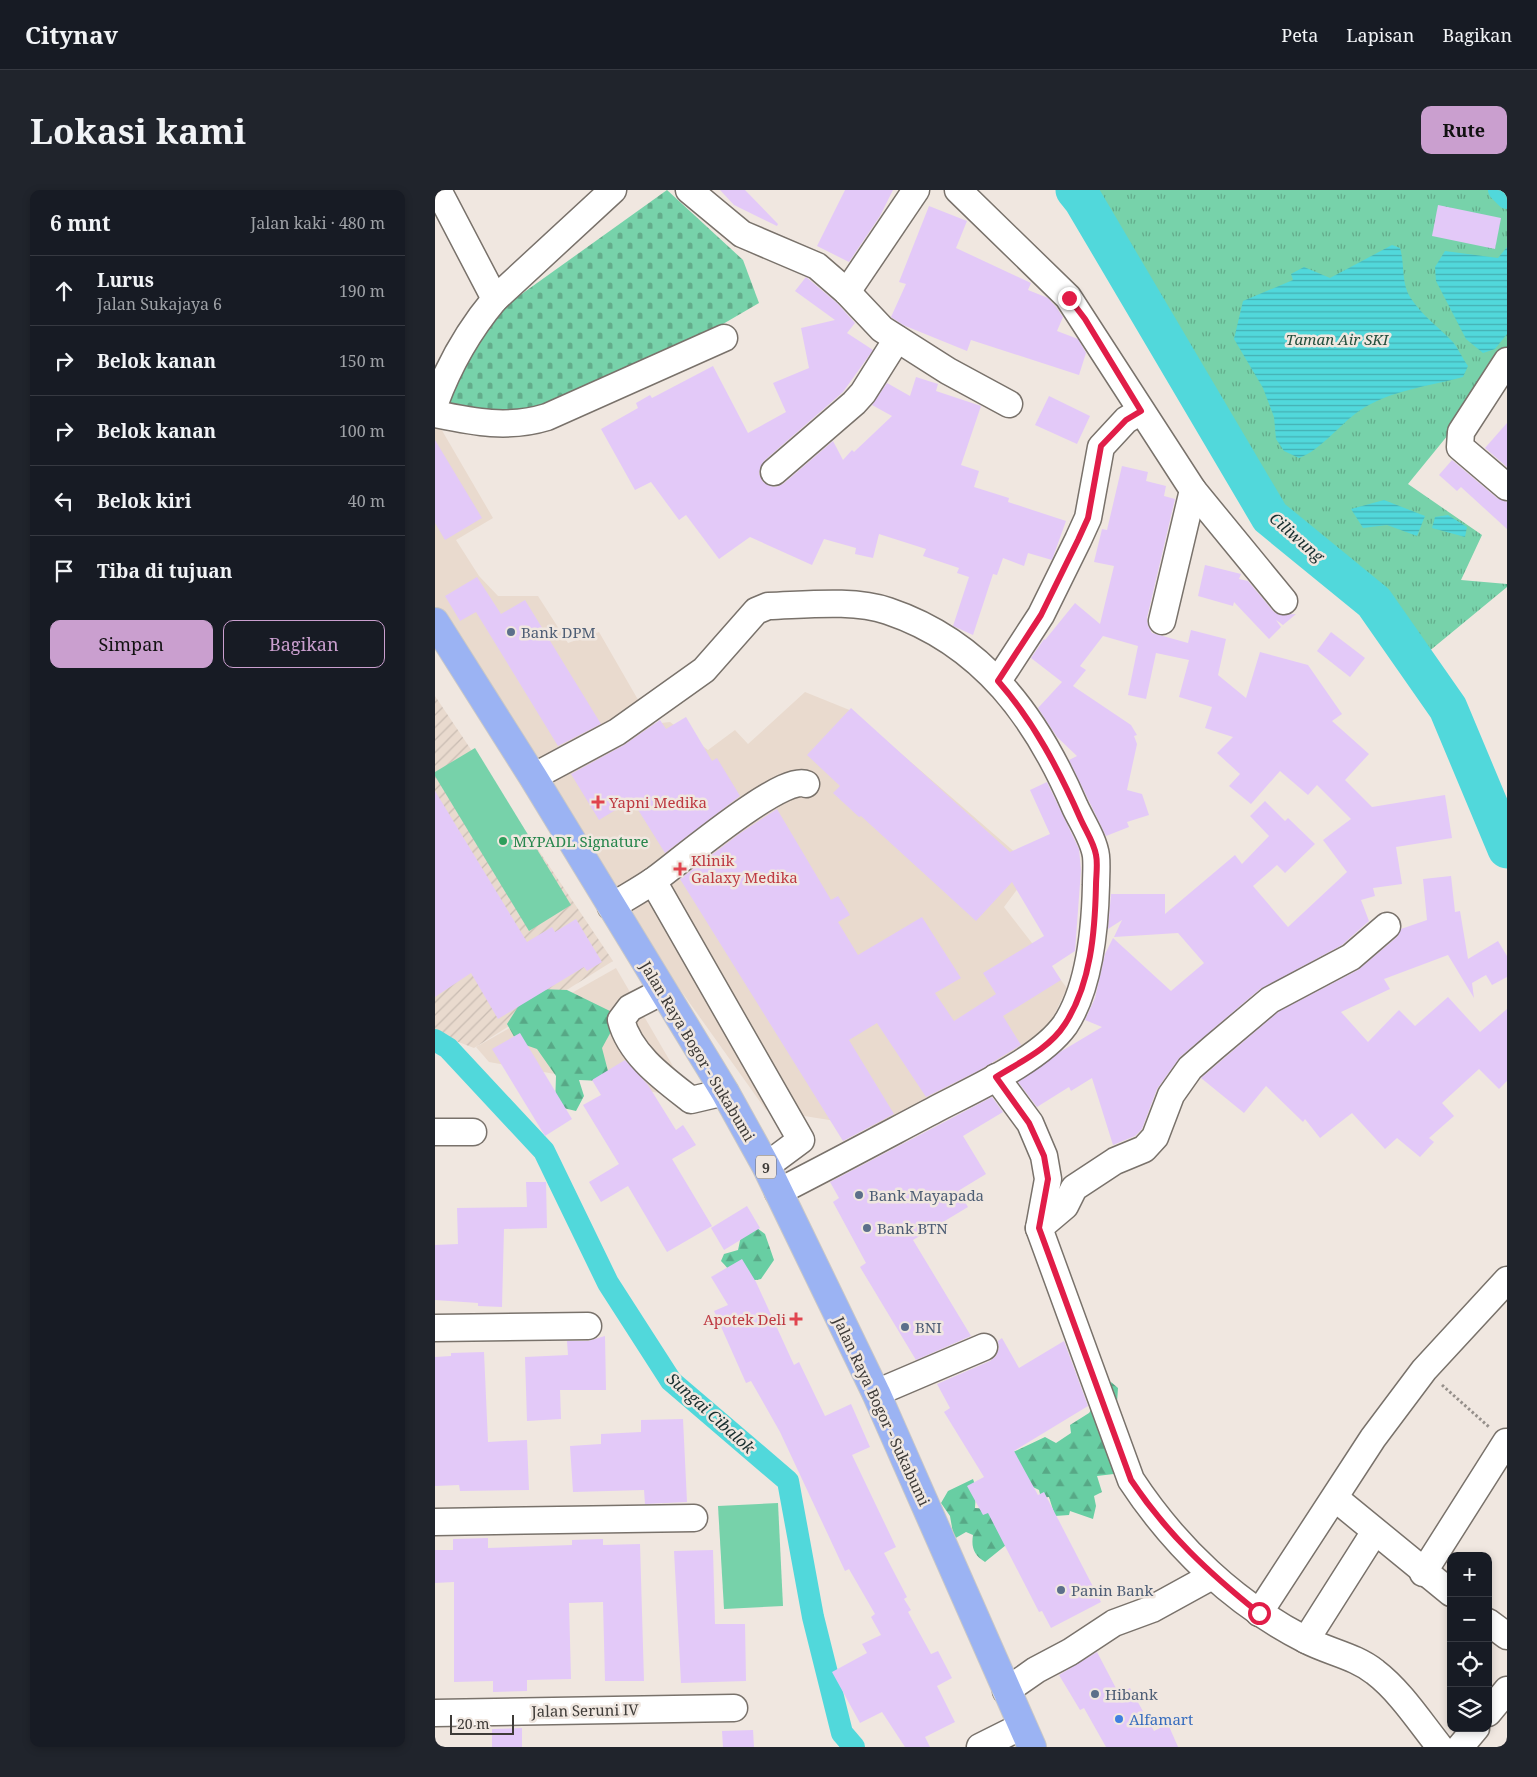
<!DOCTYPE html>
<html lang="id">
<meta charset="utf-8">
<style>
body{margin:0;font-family:"Noto Serif",serif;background:#20242c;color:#f1f3f6}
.controls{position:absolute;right:15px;bottom:15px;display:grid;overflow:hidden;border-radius:10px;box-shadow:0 2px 8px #0003}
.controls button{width:45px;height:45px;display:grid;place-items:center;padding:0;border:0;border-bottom:1px solid #363941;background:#171b24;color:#f1f3f6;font:25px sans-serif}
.scale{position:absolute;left:15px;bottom:12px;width:64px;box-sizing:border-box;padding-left:5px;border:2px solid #3e3b38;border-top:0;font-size:14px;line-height:18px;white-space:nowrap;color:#3e3b38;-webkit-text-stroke:4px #f0e7e0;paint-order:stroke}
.stop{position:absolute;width:15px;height:15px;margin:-11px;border:4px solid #e11d48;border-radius:50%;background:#fff}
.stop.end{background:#e11d48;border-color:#fff;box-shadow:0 1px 5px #0008}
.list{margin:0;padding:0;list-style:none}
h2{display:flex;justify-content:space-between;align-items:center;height:65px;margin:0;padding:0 20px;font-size:21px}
h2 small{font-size:16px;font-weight:400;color:#9ea1a6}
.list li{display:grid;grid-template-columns:32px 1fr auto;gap:15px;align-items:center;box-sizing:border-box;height:70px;padding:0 20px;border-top:1px solid #363941}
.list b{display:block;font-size:19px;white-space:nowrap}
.list p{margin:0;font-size:16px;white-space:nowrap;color:#9ea1a6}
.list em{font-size:16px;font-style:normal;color:#9ea1a6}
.actions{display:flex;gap:10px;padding:15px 20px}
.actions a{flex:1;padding:11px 0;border:1px solid #ca9fcf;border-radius:10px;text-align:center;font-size:18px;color:#ca9fcf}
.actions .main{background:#ca9fcf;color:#111}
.icon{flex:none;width:28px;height:28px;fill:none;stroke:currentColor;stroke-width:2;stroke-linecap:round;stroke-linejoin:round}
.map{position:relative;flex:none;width:1072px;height:1557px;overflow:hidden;border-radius:10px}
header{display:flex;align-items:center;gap:30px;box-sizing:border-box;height:70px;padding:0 25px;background:#171b24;border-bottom:1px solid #363941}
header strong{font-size:24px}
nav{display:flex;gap:28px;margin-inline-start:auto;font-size:18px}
.intro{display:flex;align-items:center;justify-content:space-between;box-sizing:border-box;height:120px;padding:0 30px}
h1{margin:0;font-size:35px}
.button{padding:12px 22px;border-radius:10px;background:#ca9fcf;color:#111;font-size:18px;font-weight:700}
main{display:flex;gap:30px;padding:0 30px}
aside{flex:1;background:#171b24;border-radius:10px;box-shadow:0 2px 8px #0003}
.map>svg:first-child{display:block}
</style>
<header>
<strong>Citynav</strong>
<nav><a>Peta</a><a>Lapisan</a><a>Bagikan</a></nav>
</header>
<div class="intro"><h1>Lokasi kami</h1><a class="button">Rute</a></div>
<main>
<aside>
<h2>6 mnt<small>Jalan kaki · 480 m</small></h2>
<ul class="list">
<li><svg class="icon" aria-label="ahead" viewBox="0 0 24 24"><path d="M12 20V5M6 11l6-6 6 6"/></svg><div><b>Lurus</b><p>Jalan Sukajaya 6</p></div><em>190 m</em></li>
<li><svg class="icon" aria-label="right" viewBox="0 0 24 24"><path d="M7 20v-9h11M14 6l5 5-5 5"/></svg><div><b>Belok kanan</b></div><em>150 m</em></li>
<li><svg class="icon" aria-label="right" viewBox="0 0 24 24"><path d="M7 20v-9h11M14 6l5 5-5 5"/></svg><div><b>Belok kanan</b></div><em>100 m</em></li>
<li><svg class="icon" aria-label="left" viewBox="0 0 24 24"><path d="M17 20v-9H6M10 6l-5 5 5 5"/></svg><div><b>Belok kiri</b></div><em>40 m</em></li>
<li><svg class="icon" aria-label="arrive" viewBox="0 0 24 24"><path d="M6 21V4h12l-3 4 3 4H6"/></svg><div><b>Tiba di tujuan</b></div></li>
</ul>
<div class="actions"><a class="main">Simpan</a><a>Bagikan</a></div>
</aside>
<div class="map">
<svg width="1072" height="1557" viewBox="0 0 1072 1557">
<defs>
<pattern id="industrial-furrows" width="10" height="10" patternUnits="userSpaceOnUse" patternTransform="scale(1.25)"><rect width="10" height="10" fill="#e9dace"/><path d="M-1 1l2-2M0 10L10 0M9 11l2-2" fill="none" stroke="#c9bcb2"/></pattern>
<pattern id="grass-tufts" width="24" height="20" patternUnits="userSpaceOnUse" patternTransform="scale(1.25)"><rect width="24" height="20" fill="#77d2aa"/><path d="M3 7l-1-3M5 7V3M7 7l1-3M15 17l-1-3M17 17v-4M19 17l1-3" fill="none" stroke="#63ac8b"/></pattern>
<pattern id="forest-firs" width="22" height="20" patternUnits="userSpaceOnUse" patternTransform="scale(1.25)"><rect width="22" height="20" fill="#68cea3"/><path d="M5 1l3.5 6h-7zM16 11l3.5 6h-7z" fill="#57a886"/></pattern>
<pattern id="cemetery-stones" width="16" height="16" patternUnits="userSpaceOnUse" patternTransform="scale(1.25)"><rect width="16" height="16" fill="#77d2aa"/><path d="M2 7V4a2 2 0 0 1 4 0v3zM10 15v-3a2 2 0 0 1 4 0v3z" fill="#63ac8b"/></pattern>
<pattern id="water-rules" width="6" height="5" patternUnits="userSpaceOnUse" patternTransform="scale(1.25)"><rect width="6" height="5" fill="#51d8db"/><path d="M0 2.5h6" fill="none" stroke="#45b0b3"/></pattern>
</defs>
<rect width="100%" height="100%" fill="#f0e7e0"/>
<g fill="#e9dace">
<path d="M0,236l5,1 53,91 -37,22 23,36 19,20h40l30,47 31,-11 53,92 18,-2 38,28 27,-20 13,14 57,-52 47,19 181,157 -29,39 63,81 -19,40 -155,102 -127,-20 -331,-464z"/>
<path d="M181,778l76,131 -203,-37 -13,-15z"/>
</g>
<path fill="url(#industrial-furrows)" d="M0,506l178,265 -139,87 -39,-15z"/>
<path fill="url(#grass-tufts)" d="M639,0h433v160l-28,47 -71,87 74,51 -21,45 46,4v3l-91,75 -42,-60 -104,-85 -187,-316z"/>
<g fill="url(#forest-firs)">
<path d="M105,799l27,1 45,22 1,16 -11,20 7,27 -7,6 -23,-1 5,16 -8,15 -21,-5 1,-30 -19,-27 -20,-7 -10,-18 16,-25z"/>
<path d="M322,1038l8,6 9,26 -13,19c-22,5 -26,-3 -40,-18l3,-7 14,-4 3,-14z"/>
<path d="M676,1192l7,6 -3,44 7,41 -25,3 5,16 -8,4 2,10 -3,13 -23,-8 -1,4 -14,1 -6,-19 -8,1 -2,-8 -26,-13 -6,-22 38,-18 11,6 15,-10 -1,-8 19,-12z"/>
<path d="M538,1289l3,9 -1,20 26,2 5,35 -21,17c-11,-7 -14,-14 -12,-27l-7,-3 -12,7 -4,-23 -9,-13 7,-12z"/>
</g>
<path fill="url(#cemetery-stones)" d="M232,0l76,70 16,43 -127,74 -101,37 -88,-2 48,-96z"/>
<g fill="#77d2aa">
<path d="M40,558l96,157 -42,26 -94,-155v-4z"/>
<path d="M343,1313l5,103 -59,3 -6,-103z"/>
</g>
<g fill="url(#water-rules)">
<path d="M957,55l8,3c5,17 1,34 10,49 11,17 27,29 41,43 7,7 11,18 17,26l-5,11c-36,10 -73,13 -104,34 -20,14 -38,39 -60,47l-15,-7 -8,-12 -2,-22 -11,-29 -29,-49 9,-38 50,-21 -2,-6 13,-7 26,11z"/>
<path d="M1072,57v87l-12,15 -12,4 -17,-14 -30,-58 -1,-14 10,-16 53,7z"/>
<path d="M949,310l41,16 -8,20 -30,-11 -24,3 -12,-19z"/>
<path d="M1013,325l19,12 -2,10 -33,-9 3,-11z"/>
</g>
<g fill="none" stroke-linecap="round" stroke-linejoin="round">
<g stroke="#51d8db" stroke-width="22">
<path d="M1064,0l8,8"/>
<path d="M0,850l13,8 96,103 64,132 63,98 117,100 25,136 29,116 12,14"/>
</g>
<path stroke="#51d8db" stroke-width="39" d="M640,0l8,10 187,317 104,85 74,106 59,141"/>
</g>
<g fill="#e3c9f8">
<path d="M285,0h25l33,34 -1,2 -43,-21z"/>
<path d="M410,0h48l-13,26 -31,46 -32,-16z"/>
<path d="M1003,15l63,13 -6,31 -63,-13z"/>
<path d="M494,16l38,15 -11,27 75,35 -3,7 20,8 8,9 7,10 -6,14 21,8 8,14 -7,22 -108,-35 -4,11 -64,-26 -12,-8 15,-33 -7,-2z"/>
<path d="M371,87l31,26 18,20 -8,10 26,17 -30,42 -79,69 -4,7 -1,6 4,8 7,4 6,1 7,-3 50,-43 10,19 9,-10 2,2 38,-36 -20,-11 15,-22 23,13 6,-19 22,7 -2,7 45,15 -20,59 18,6 -5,16 35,11 -1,4 58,19 -14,39 -24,-7 -4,13 -21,-8 -6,17 -4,-1 -20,61 -20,-9 16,-49 -12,-4 2,-5 -36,-12 3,-7 -47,-15 -6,24 -18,-4 1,-6 -32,-9 -12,26 -62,-28 -31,22 -33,-44 -7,5 -28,-38 -16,8 -34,-61 37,-21 -2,-5 14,-8 2,3 61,-32 35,67 38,-21 -13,-29 36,-15 -8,-40 34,-8 -40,-29z"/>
<path d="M614,206l41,20 -13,28 -42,-19z"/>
<path d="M1072,233v44l-22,-19z"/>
<path d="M0,250l47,78 -37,22 -10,-17z"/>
<path d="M1017,270l45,38 10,4v27l-46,-42 -4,4 -18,-16z"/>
<path d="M687,276l26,6 -2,9 20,5 -2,10 11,3 -28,119 1,7 4,8 36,10 3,-13 35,9 -8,36 28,23 14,-46 48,13 34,49 -10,7 37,33 -24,26 27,27 73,-12 7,43 -56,9 6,37 -29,4 2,8 -14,4 8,21 -27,24 -82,44 -80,68 -23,32 -15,40 -7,7 -22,9 -21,-67 -21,13 -2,-4 -32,20 -19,-25 42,-30 42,-25 -17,-7 10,-22 10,-44 8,-16 58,53 33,-28 -26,-30 -64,4 8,-17 -14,9 3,-35h54v20l70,-59 7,9 27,-28 -19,-20 15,-15 20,20 3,-3 27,26 -30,29 -8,-8 -24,21 35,41 59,-55 -24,-32 28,-21 -34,-34 -9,10 -28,-24 -29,33 -22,-18 11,-12 -23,-21 16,-16 -28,-9 7,-21 -33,-10 10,-37 -33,-7 -10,46 -18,-4 10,-49 -35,-10 -23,30 6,4 -13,16 58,39 6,10 -3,1 3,8 -10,46 15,4 7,21 -22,7 2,5 -23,9 -37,-76 8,-4 -20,-19 -19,-29 24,-26 -31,-24 13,-19 1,1 30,-37 25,21 14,-58 -20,-4 8,-33 5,1z"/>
<path d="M770,375l36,9 -2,5 9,2 25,30 6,4 17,-1 -13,11 -7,-5 5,7 -12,12 -35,-37 -1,4 -35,-10z"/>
<path d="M42,387l24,37 24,-14 76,124 -43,22 -82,-134 -16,9 -15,-25z"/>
<path d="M896,442l34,26 -15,19 -33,-26z"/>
<path d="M416,518l159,144 40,-18 -20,-44 17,-8 32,67 2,21 -6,81 -23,15 9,14 -58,36 18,29 -41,25 -54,27 -49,-74 -28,17 45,74 -51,27 -163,-262 59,-45 38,-25 54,91 7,-4 12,19 -12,7 20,33 64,-38 39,61 -26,15 19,28 42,-27 -13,-21 61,-37 -32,-54 -36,39 -115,-105 -2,1 -26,-24 7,-7 -33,-31z"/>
<path d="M251,527l26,44 5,-3 23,38 -75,57 -33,-53 -33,20 -28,-46 53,-29 36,-25 6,9z"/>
<path d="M0,601l92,151 25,-15 3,5 21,-13 26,43 -15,9 -3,-4 -86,52 -27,-46 -36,24z"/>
<path d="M1016,686l4,36 5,-1 8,48 30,-18 9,15v21l-15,8 -6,-10 -14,8 2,15 -26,-43 -64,24 6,10 -49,23 27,30 31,-32 16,16 33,-29 32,35 27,-23v72l-8,8 -20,-20 -37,34 12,13 -25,22 5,4 -14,15 -23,-19 -12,11 -33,-36 -32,25 -15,-19 -2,3 -37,-36 -22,27 -43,-35 77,-66 80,-42 39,-33 4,-8 26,-9 -4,-41z"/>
<path d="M85,843l52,86 -27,17 -53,-87z"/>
<path d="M190,870l23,25 28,45 7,-5 13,20 -24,14 40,67 -45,26 -39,-66 -27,16 -12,-20 30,-18 -36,-59 18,-10 -9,-15z"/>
<path d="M557,907l11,15 -40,24 23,38 -28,17 10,16 -55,33 58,96 -55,24 -56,-93 6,-4 -33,-61 6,-4 -9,-16z"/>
<path d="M91,992h20l1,46 -43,1 -2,78 -24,-1v-3l-43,-3v-55l23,-1 -1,-36 70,-1z"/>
<path d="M312,1016l13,22 -36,22 -13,-22z"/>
<path d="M307,1069l14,23 38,83 5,-3 26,54 26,-12 19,43 -18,8 44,92 -12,6 23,44 -3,2 7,11 -3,2 23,42 7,-3 14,27 -15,8 18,36 -30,15 5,10h-25l-23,-35 -22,11 -28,-51 35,-19 -5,-9 19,-9 -10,-18 4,-3 -26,-45 -4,2 -65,-139 -29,-51 -5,2 -32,-72 14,-6 -17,-28z"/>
<path d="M170,1146l1,54h-46l1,29 -34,2 -2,-64 43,-2 -1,-14h21z"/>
<path d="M567,1148l17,30 45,-27 24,65 -74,45 24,44 6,-3 57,110 -50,26 -9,-17 -3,1 -51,-99 -5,2 -16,-29 17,-9 -40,-65 6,-4 -13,-24 53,-23 6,-5 3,-8 -1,-7z"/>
<path d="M49,1162l4,90 39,-2 2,50 -69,1 -1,-6 -24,1v-129l16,-1v-3z"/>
<path d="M248,1229l4,83 -42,2 -1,-14 -71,2 -3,-46 31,-2v-10l40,-2v-12z"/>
<path d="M53,1348v10l84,-3v-5l31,-1v6l37,-1 4,137h-39l-2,-79 -34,1 2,76 -44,1v11l-34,1v-11l-39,1v-100l-19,1v-33h18v-11z"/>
<path d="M278,1360l2,74h30l1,57 -65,2 -7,-132z"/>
<path d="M662,1462l22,42 11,-6 24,43 14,-7 10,23h-72l-22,-39 -4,2 -21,-35z"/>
<path d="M87,1538v19h-30v-18z"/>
<path d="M318,1540l1,17h-31l-1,-16z"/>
</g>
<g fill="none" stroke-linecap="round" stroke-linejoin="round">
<g stroke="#79726b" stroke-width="29">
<g id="minor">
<path d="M3,0l57,109"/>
<path d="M254,0l53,44 75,32 30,26 35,37 66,42 61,33"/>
<path d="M523,0l110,107 125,193 -31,131"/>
<path d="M412,102l69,-102"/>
<path d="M1072,171l-46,71 -1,15 47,40"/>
<path d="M0,213c14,-38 34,-73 60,-104l118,-109"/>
<path d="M0,224c39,8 73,15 112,3l177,-79"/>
<path d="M339,282l80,-69 9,-10 34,-54"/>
<path d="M758,300l91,111"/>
<path d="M563,491l43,-66 37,-75 10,-22 13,-71 25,-27 15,-9"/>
<path d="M98,587l84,-45 87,-62 52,-59 12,-5c36,-1 86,-7 120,5 95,32 149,107 187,196 7,15 19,33 21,49 1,9 0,20 0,29 -1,44 -6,102 -31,140 -25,35 -91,64 -129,84 -53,28 -105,56 -158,83"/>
<path d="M218,691l148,259 -35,26"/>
<path d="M176,717c14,-9 29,-17 42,-26 24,-17 130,-108 153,-97"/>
<path d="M228,801l-33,17 -9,12c9,35 43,59 70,80l34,-8"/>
<path d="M561,887l34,46 14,33 4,23 -9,49 92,252c44,67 104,124 175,160 23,12 49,16 69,32 25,19 45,50 65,75"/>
<path d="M0,942h38"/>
<path d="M604,1038l26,-22 9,-18 41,-27 29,-12 11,-12 16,-42 19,-27 23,-20 57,-48 81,-43 36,-31"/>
<path d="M0,1138l153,-2"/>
<path d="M441,1203l108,-46"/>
<path d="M900,1308l116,95"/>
<path d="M0,1332l259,-4"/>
<path d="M988,1383l83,-131"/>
<path d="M824,1423l114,-175 51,-68 83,-90"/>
<path d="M1053,1432l19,14"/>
<path d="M871,1450l66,-104"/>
<path d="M571,1501l30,-21 34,-18 44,-29 38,-14 60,-33"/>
<path d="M0,1523l299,-5"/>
<path d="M1053,1523l19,-23"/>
<path d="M545,1557l42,-21"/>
<path d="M1025,1557l16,-19"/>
</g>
</g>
<g stroke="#c9c8c7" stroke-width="30">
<path id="highway" d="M0,432l98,155 192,315 41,74 110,227 156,354"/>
</g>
<path stroke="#96908b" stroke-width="3" stroke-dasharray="2.5 2.5" stroke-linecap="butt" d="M1007,1195l47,42"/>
<use href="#minor" stroke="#fff" stroke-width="26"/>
<use href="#highway" stroke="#9bb3f3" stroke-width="28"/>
</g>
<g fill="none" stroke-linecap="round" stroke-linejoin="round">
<path stroke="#e11d48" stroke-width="6" d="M634,108l16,21 56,92 -15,9 -25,26 -13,72 -10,22 -37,75 -43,66c36,41 61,89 83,139 5,11 13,23 15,35 2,9 0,21 0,30 -1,46 -5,99 -31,139 -16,25 -45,38 -69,53l33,46 15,33 4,23 -9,49 92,252c36,54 78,93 128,133"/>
</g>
<g fill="#5c6f8a" stroke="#f0e7e0" stroke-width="2">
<circle cx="76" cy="442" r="5"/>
<circle cx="424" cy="1005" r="5"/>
<circle cx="432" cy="1038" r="5"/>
<circle cx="470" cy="1137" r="5"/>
<circle cx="626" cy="1400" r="5"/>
<circle cx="660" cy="1504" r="5"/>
</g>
<g fill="#e0444e" stroke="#f0e7e0" stroke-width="2">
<path d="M160.5 604.5h5v5h5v5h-5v5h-5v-5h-5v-5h5z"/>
<path d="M242.5 671.5h5v5h5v5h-5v5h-5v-5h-5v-5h5z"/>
<path d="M358.5 1121.5h5v5h5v5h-5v5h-5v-5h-5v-5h5z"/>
</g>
<circle fill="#2e9e5b" stroke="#f0e7e0" stroke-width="2" cx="68" cy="651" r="5"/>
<circle fill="#3f7fe0" stroke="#f0e7e0" stroke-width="2" cx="684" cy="1529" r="5"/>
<g text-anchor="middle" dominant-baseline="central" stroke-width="5" stroke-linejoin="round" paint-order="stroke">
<rect fill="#f0e7e0" stroke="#736f6a" stroke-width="1" x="321" y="965.5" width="20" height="23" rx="4"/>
<g font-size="14" font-weight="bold" fill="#3e3b38">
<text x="331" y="977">9</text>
</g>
<g font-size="15" font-style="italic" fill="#25503e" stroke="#f0e7e0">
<text x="902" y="149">Taman Air SKI</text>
</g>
<g font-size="15" fill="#4e5e75" stroke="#f0e7e0" text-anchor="start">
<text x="86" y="442">Bank DPM</text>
<text x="434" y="1005">Bank Mayapada</text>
<text x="442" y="1038">Bank BTN</text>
<text x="480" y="1137">BNI</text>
<text x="636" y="1400">Panin Bank</text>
<text x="670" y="1504">Hibank</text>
</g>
<g font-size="15" fill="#be3a42" stroke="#f0e7e0" text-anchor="start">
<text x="174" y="612">Yapni Medika</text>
<text x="256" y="670">Klinik<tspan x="256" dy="17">Galaxy Medika</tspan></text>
<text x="351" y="1129" text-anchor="end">Apotek Deli</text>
</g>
<g font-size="15" fill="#27864d" stroke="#f0e7e0" text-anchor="start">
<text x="78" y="651">MYPADL Signature</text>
</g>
<g font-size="15" fill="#3e3b38" stroke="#f0e7e0">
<text transform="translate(263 861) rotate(59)">Jalan Raya Bogor - Sukabumi</text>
<text transform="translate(447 1221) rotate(65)">Jalan Raya Bogor - Sukabumi</text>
<text transform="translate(150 1520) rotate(-1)">Jalan Seruni IV</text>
</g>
<g font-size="15" fill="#366cbe" stroke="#f0e7e0" text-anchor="start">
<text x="694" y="1529">Alfamart</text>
</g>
<g font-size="16" font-style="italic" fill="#172e2e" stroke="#f0e7e0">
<text transform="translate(862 347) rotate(41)">Ciliwung</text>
<text transform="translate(276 1223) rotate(42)">Sungai Cibalok</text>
</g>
</g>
</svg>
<div class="controls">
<button>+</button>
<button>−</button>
<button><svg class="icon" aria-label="locate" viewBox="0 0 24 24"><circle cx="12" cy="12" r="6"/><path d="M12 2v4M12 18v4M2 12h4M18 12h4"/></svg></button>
<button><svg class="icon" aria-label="layers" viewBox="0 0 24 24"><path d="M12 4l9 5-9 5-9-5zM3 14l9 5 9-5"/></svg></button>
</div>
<div class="scale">20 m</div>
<div class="stop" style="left:824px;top:1423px"></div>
<div class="stop end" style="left:634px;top:108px"></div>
</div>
</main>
